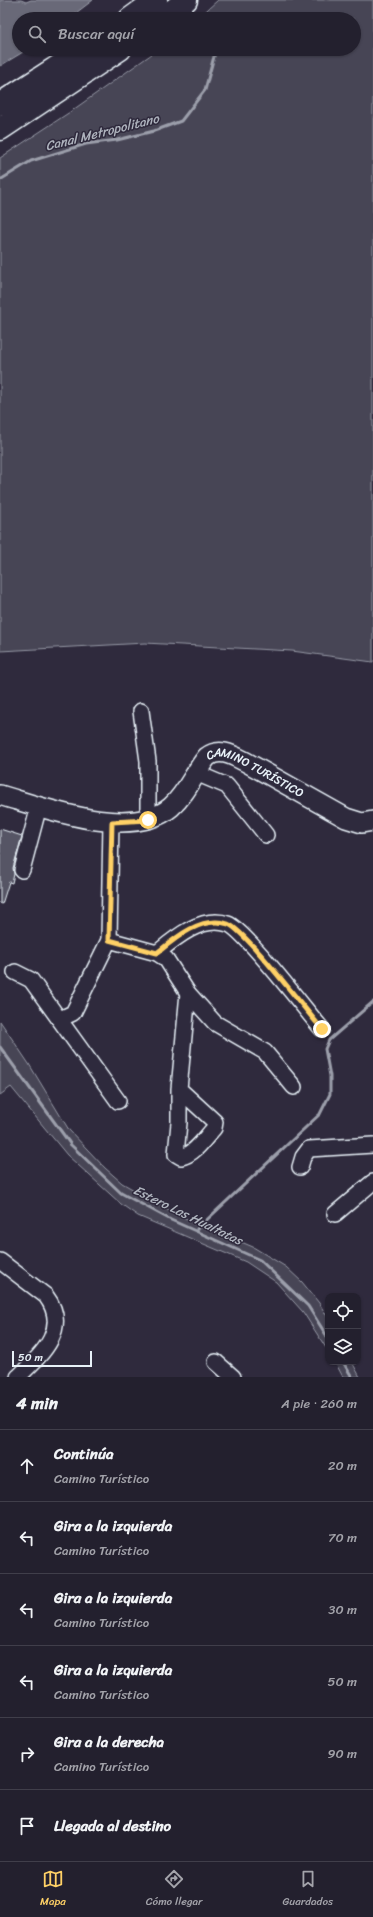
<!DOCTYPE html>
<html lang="es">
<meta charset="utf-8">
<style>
body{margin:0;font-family:Sriracha,sans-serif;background:#2b2836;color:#f1f3f6}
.controls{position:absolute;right:12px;bottom:12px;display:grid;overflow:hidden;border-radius:8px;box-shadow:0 1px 3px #0004}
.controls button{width:36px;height:36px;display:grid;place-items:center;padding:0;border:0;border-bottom:1px solid #403e4a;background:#23202e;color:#f1f3f6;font:20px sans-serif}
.scale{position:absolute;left:12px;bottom:10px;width:80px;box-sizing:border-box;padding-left:4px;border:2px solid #e8f1f8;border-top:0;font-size:11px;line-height:14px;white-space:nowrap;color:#e8f1f8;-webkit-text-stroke:3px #2f2a3d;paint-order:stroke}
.stop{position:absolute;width:12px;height:12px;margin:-9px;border:3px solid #ffd166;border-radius:50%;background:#fff}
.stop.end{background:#ffd166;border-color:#fff;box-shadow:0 1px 4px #0008}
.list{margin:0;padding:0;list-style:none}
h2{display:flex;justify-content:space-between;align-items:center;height:52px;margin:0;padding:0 16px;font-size:17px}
h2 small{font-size:13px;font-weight:400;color:#a3a3aa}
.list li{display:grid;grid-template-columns:26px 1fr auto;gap:12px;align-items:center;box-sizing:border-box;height:72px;padding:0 16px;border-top:1px solid #403e4a}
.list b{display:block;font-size:15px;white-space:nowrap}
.list p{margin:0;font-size:13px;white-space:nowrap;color:#a3a3aa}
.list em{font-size:13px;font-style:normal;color:#a3a3aa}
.icon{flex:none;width:22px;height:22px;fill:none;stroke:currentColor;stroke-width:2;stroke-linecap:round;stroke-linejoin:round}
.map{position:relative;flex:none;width:373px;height:1377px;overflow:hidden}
.search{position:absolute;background:#23202e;box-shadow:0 1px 3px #0004;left:12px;right:12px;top:12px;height:44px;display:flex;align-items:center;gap:10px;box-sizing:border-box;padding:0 14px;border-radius:22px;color:#a3a3aa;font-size:15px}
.sheet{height:484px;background:#23202e}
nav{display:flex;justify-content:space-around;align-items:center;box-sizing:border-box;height:56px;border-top:1px solid #403e4a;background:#23202e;font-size:11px;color:#a3a3aa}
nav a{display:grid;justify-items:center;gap:2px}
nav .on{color:#ffd166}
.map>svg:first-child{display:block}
</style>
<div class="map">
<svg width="373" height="1377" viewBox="0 0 373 1377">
<rect width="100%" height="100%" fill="#2f2a3d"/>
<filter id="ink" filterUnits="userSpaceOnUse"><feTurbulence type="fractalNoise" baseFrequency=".025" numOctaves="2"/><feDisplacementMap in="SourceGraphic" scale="8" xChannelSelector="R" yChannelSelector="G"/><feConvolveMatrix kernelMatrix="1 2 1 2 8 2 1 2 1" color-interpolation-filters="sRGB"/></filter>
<g filter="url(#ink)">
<g fill="#464455" stroke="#979aa6">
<path d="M218,0h155v662l-81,-11 -147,-8 -145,8v-493l70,-46 89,-63h195v-30h-157z"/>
<path d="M0,1021l29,43 40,66 36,38 17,15 56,32 75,32 33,20 16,15 17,21 9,15v33l-25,-39 -27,-30 -30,-20 -108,-46 -17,-12 -54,-49 -56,-68 -11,8z"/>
<path d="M335,1362h17l8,15h-17z"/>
</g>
<path fill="#696978" stroke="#9c9fab" d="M0,0h21l5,2 5,-2h62l-25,19h-49v30h9l-28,17z"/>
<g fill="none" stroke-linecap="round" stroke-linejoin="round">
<g stroke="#9c9fab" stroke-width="3">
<path d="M0,180l31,-19 55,-17 31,-4 37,-9 27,-10 24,-31 11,-41"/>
<path d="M0,1047l71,98 50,48 50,27 89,40 48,46 20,32"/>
<path d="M197,1229l123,-115 10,-20v-18l-5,-27 4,-9 44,-38"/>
<path d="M343,1362l9,15"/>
</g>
</g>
<path fill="#575565" stroke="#e8f1f8" d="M0,829l22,7 -9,32 1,6 -2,9 -3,-1 -7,22 -2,-1z"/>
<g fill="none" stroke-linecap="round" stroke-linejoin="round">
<g stroke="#e8f1f8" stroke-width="18">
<g id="minor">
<path d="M141,711l7,50v58"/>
<path d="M196,773l31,13 39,49"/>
<path d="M22,870l17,-64"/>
<path d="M109,940l48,13 9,6 22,34 27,30 50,29 29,35"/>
<path d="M157,953c18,-15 45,-38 71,-29 17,6 78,87 94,105"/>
<path d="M15,972l16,8 87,121"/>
<path d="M60,1019l13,-6 36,-73 2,-118"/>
<path d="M179,1089l36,33 -1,6c-9,10 -20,27 -33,29l-5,-3 3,-31v-34l9,-96"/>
<path d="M300,1167l3,-10 6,-8 64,-4"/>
<path d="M335,1214l38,-32"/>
<path d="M0,1261l46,35c25,33 -5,59 -28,81"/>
<path d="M216,1362l17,15"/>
</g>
</g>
<g stroke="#e8f1f8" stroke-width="22">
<g id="major">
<path id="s1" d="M0,795c45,13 131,46 171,12 16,-14 23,-34 36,-50 13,-10 27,-1 39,5l100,56 16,5 11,-2"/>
</g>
</g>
<g stroke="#e8f1f8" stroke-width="25">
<g id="highway">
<path d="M130,19l26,-19"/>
<path d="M162,19l24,-19"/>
<path d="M0,104l85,-55"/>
<path d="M0,129l120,-80"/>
</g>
</g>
<use href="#minor" stroke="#2f2a3d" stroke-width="15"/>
<use href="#major" stroke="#2f2a3d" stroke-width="19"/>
<use href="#highway" stroke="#2f2a3d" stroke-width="22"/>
</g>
</g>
<g fill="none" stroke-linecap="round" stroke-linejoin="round" filter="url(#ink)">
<path stroke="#ffd166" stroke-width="5" d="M148,820l-36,2 -3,118 48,13c18,-15 45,-38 71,-29 17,6 78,87 94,105"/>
</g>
<g text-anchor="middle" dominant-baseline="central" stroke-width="3" stroke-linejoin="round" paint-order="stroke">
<g font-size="12" fill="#e8f1f8" stroke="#2f2a3d">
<text stroke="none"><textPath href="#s1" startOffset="293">CAMINO TURÍSTICO</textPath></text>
</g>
<g font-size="13" font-style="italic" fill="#afb4be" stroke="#2f2a3d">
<text transform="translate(102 132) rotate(-14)">Canal Metropolitano</text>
<text transform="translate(188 1215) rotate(26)">Estero Las Hualtatas</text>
</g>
</g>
</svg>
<div class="controls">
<button><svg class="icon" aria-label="locate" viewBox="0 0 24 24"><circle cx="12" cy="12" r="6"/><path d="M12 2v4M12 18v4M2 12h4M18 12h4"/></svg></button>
<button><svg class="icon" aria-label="layers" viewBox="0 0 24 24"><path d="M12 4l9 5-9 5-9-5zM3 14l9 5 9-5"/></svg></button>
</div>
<div class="scale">50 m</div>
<div class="stop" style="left:148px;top:820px"></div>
<div class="stop end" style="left:322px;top:1029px"></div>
<div class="search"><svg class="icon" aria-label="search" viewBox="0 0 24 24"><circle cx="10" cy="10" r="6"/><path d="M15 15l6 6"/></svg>Buscar aquí</div>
</div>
<section class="sheet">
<h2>4 min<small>A pie · 260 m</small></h2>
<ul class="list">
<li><svg class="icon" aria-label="ahead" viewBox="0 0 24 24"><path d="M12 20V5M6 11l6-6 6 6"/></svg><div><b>Continúa</b><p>Camino Turístico</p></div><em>20 m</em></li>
<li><svg class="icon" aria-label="left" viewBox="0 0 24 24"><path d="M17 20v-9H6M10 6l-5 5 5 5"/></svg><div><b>Gira a la izquierda</b><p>Camino Turístico</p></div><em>70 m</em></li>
<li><svg class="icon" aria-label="left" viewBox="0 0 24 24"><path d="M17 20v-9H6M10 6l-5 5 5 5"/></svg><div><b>Gira a la izquierda</b><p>Camino Turístico</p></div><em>30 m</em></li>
<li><svg class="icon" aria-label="left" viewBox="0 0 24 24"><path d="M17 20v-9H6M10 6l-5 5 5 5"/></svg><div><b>Gira a la izquierda</b><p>Camino Turístico</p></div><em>50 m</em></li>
<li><svg class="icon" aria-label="right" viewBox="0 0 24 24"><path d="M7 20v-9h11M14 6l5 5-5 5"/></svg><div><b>Gira a la derecha</b><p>Camino Turístico</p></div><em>90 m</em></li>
<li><svg class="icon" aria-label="arrive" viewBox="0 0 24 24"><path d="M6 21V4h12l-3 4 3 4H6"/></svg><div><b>Llegada al destino</b></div></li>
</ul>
</section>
<nav>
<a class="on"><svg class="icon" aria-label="map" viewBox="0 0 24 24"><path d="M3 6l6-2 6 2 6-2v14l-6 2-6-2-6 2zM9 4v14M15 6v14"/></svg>Mapa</a>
<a><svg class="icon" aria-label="directions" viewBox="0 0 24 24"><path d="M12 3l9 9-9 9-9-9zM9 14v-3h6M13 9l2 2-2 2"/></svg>Cómo llegar</a>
<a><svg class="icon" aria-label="saved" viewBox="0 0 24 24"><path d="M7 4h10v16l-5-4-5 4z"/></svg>Guardados</a>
</nav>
